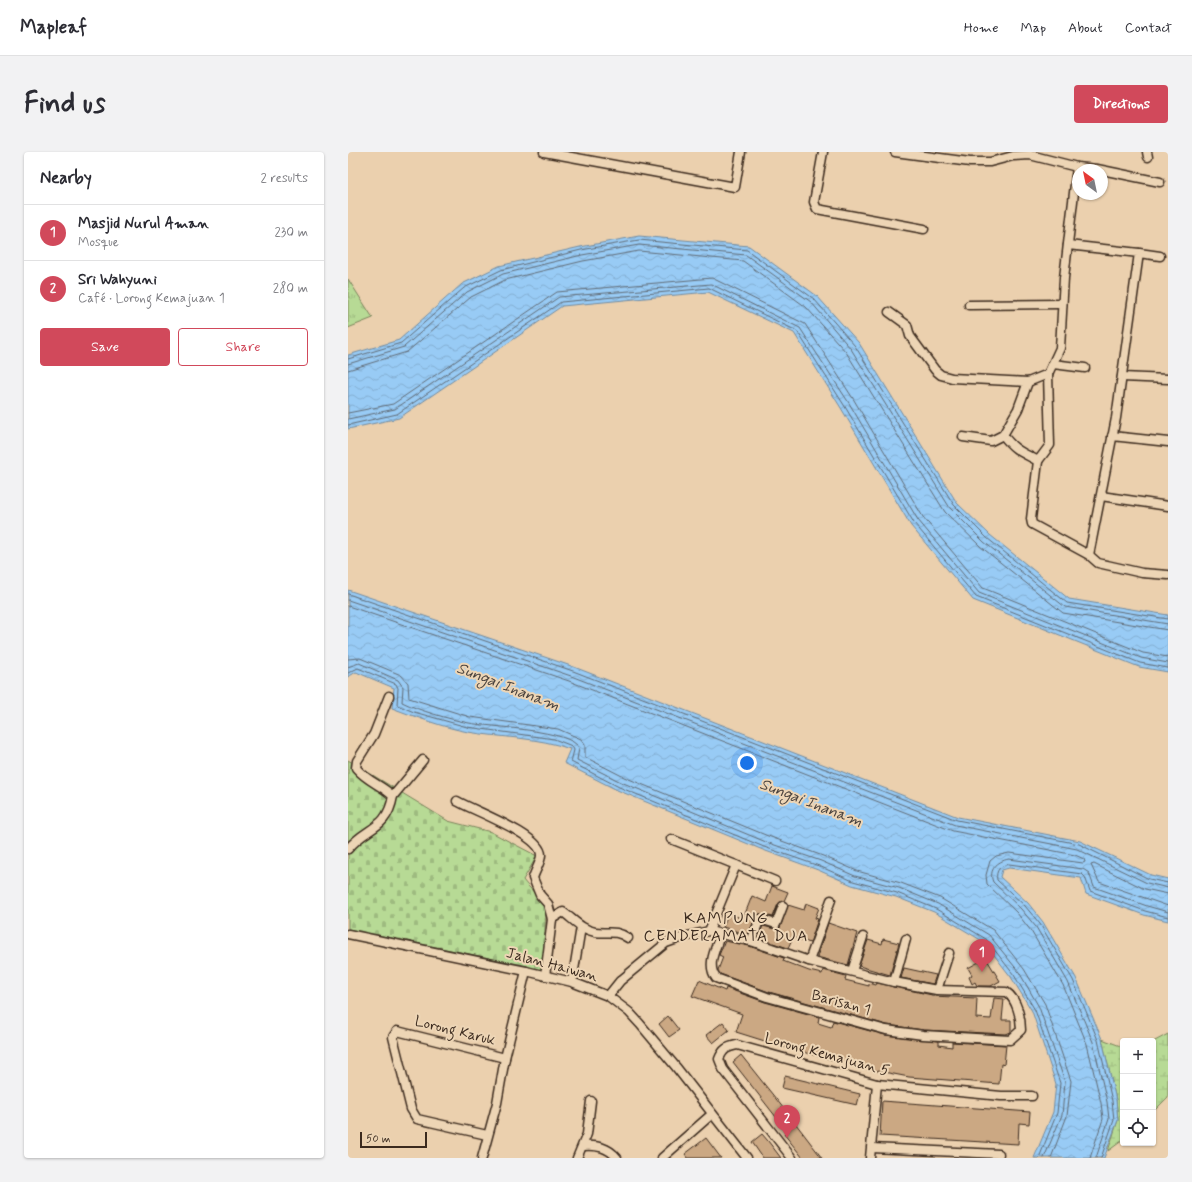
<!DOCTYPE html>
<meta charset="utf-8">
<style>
body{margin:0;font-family:Mynerve,sans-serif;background:#f2f2f3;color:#2b2b33}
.controls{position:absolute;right:12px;bottom:12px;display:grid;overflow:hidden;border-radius:4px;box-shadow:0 1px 3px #0004}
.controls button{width:36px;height:36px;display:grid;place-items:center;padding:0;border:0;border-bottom:1px solid #e1e1e2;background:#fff;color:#2b2b33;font:20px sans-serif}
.compass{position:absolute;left:724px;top:12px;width:36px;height:36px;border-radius:50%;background:#fff;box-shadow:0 1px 3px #0004;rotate:327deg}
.scale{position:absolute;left:12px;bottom:10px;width:67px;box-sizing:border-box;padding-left:4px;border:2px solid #3b2a1e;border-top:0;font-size:11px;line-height:14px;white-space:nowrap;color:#3b2a1e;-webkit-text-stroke:3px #edd5b5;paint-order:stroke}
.you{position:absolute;left:399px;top:611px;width:14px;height:14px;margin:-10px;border:3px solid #fff;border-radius:50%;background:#1a73e8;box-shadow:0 0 0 6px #1a73e833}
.badge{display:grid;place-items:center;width:26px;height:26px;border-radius:50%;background:#d1495b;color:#fff;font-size:13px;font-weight:700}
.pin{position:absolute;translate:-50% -33px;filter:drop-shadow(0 1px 2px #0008)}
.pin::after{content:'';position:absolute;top:21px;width:14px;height:12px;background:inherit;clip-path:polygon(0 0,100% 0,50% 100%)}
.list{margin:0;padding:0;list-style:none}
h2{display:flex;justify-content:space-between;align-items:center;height:52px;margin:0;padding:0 16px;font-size:17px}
h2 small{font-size:13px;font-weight:400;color:#7c7c81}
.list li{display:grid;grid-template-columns:26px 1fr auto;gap:12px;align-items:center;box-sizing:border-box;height:56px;padding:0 16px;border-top:1px solid #e1e1e2}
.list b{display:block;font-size:15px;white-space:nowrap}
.list p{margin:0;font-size:13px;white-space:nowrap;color:#7c7c81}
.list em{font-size:13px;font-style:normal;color:#7c7c81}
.actions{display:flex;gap:8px;padding:12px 16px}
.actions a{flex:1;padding:9px 0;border:1px solid #d1495b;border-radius:4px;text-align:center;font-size:14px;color:#d1495b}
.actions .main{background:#d1495b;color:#fff}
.icon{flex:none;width:22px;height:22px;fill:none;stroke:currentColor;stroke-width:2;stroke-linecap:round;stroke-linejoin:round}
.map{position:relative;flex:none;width:820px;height:1006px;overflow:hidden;border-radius:4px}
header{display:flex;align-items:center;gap:24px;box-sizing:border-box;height:56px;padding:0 20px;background:#fff;border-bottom:1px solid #e1e1e2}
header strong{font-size:19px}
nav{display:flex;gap:22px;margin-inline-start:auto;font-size:14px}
.intro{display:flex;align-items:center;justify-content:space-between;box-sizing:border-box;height:96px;padding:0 24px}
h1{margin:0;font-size:28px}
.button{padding:10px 18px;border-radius:4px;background:#d1495b;color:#fff;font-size:14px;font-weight:700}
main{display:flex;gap:24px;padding:0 24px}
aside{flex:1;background:#fff;border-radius:4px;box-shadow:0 1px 3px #0004}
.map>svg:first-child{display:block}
</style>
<header>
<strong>Mapleaf</strong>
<nav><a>Home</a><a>Map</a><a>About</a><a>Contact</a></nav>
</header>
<div class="intro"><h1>Find us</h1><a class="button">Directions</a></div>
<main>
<aside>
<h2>Nearby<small>2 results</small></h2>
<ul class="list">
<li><span class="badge">1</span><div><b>Masjid Nurul Aman</b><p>Mosque</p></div><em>230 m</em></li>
<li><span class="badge">2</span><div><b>Sri Wahyuni</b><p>Café · Lorong Kemajuan 1</p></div><em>280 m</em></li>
</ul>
<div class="actions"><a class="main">Save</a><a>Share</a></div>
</aside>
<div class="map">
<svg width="820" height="1006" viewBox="0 0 820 1006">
<defs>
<pattern id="wetland-marsh" width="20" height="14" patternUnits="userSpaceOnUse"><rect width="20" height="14" fill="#b7da95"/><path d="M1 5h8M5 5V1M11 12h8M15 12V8" fill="none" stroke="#9ebb80"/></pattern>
<pattern id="cemetery-stones" width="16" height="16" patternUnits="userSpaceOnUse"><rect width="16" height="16" fill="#b7da95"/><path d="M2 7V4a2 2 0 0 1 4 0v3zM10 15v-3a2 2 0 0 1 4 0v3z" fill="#9ebb80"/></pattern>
<pattern id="park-tufts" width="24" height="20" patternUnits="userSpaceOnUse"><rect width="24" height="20" fill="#b7da95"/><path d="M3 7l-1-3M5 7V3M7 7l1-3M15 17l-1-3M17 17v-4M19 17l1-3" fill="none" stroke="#9ebb80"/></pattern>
<pattern id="water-waves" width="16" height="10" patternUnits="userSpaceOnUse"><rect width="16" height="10" fill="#98cbf5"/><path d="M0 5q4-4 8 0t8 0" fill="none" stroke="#84aed2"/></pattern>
</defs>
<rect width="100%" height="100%" fill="#ebd0ae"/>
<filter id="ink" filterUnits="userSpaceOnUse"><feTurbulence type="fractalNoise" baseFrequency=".025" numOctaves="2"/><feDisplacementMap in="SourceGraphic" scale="8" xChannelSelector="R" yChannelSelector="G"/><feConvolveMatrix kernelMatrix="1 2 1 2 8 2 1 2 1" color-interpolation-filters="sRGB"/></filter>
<g filter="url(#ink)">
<g fill="url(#wetland-marsh)" stroke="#79825a">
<path d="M820,882v63l-15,15v-70z"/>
<path d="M754,887l21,8v93l-15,11 10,-31 -2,-20z"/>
</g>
<path fill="url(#cemetery-stones)" stroke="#79825a" d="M0,608l100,61 43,11 46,24 -14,24c6,8 16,16 20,25 6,9 -2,53 0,69l-15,-8 -180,-37z"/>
<path fill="url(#park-tufts)" stroke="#79825a" d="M0,127l25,39 -25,10z"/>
<g fill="url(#water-waves)" stroke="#738b9f">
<path d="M291,84l110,10 68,50 42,47 98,160 33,32 79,64 99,16v57l-29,-5 -166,-67 -62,-74 -70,-118 -47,-75 -86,-41 -146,14 -163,112 -51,11v-74l51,-15 63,-56 37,-18 81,-19z"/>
<path d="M0,438l226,77 384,150 122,24 71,34 17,4v42l-24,-6 -58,-21 -5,-16 -72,-10 -7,2 -2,7 28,26 15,19 33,56 26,61 14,61 2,20 -14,38h-70l19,-46 3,-28 -24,-73 -21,-34 -27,-35 -50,-30 -38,-15 -44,-12 -34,-15 -55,-20 -146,-60 -53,-27 6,-14c-32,-12 -68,-11 -102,-17 -26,-5 -52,-15 -76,-24l2,-20 -38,-16 -8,5z"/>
</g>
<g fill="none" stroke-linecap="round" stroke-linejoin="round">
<g stroke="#606a74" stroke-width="1">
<path d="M0,207l53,-16 63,-55 37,-18 80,-20 58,-10 108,10 67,49 41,47 99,159 33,33 80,65 101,16"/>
<path d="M0,212l56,-17 63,-55 36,-18 79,-19 57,-10 107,10 65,47 40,47 99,159 34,34 81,65 103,17"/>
<path d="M0,218l59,-18 64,-55 34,-17 78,-19 56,-10 104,10 63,46 40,45 99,160 35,34 83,67 105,17"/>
<path d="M0,261l45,-9 164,-112 155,-14 93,46 49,76 69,117 60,71 160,65 25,4"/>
<path d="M0,267l47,-10 164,-112 152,-13 89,44 49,75 69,117 61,73 162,65 27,5"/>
<path d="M0,273l49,-11 164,-112 148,-14 88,43 47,74 70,118 62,74 164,66 28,5"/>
<path d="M0,442l225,77 384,149 122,24 70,35 19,4"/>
<path d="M0,448l223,76 384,149 122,24 70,34 21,5"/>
<path d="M0,454l221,75 384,150 122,24 9,4 1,3 -2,1 -74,-10 -13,3 -6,5 -4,14 1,9 30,29 14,18 32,54 24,59 14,59 2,16 -13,39"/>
<path d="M0,507l12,-1 41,17 7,8 1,15 61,19 88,12 23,10 4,6v12l39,20 144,59 55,20 34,15 44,12 39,15 53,32 31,39 21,35 26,77 -4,35 -16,42"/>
<path d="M0,515l11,-4 39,17 5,7 -1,15c18,9 47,17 67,21 20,4 103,7 110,25l-2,12 44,22 145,60 55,19 34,15 44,12 39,16 51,31 30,37 20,35 26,75 -3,33 -18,43"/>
<path d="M0,521l10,-5 38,16 2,4 -1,17 17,7 53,15 87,12 18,7 2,4 -3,12 48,25 145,60 55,19 34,15 44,12 39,16 50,30 28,36 21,35 25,73 -3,30 -18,45"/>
<path d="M820,742l-23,-5 -51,-25 -3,1 8,17 69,24"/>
<path d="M748,1006l13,-39 -2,-17 -14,-60 -25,-60 -32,-55 -15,-18 -28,-27c-5,-12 4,-21 16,-23l74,10 6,4 5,14 53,19 21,6"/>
<path d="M753,1006l13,-38 -2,-19 -14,-61 -25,-60 -33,-56 -15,-18 -28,-26c-2,-10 4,-15 12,-16l73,10 3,3 5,14 55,20 23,6"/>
</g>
</g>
<g fill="#cba883" stroke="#3b2a1e">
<path d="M424,734l16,6 -4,9 -6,3 -5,13 -12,-3 -4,1 -9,20 -25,-8 5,-14 15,6 9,-23 14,6z"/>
<path d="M458,751l13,5 -4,10 3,1 -8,24 -17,-6 -5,11 -30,-10 5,-12 12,3 5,-1 8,-23 16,5z"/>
<path d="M480,771l29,10 -9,32 -31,-8z"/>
<path d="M535,787l16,4 -9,32 -31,-9 9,-26 14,4z"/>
<path d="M377,789l24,5 35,12 -1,3 26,10 13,3 1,-4 23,6 -1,4 24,6v-3l7,2 1,-2 55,12 -1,1 46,2 -1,20 15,1 3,-21 10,1 -2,21h9v12l-5,2 -82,-4 -37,-5 -118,-33 -49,-18 -2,-4 5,-13 -4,-2z"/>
<path d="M638,806l14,23 -9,5h-14l-2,-4 -3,2 -3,-7 3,-2 -4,-7z"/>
<path d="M556,816l32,7 -3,9 -32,-6z"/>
<path d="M351,828l26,11 1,-3 39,14 54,15 -1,6 13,4 2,-6 52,14 54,6v4l13,2v-5l54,3 -2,20 -3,-1 -2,20 -90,-7 -41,-8 -81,-21 -51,-16 6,-18 -50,-18z"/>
<path d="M320,864l11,14 -10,7 -10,-13z"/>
<path d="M375,870l6,8 -16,13 -7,-8z"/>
<path d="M393,903l55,69 26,34h-19l-19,-24 3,-3 -54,-69z"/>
<path d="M437,924l75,18 -3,11 -75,-17z"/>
<path d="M534,949l148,11 -1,12 -10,-1 -1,21 -138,-8z"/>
<path d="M414,982l6,7 13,17h-18l-11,-16z"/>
<path d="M358,986l15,20h-33l-3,-4z"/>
</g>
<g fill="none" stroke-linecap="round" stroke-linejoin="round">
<g stroke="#3b2a1e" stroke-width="11">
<g id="street">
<path d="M196,0l191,35 6,-35"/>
<path d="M475,0l-9,50 3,7 107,20"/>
<path d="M547,0l75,10h20l23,-6 17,-1 47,12 20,2 63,13"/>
<path d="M799,0l1,5"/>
<path d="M791,101l21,3"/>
<path d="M621,153l93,-1"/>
<path d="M541,160l18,13 3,11 25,34 6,5 11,3 76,4 20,-8 12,-26 4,-70 13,-111"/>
<path d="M705,212l32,4"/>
<path d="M774,225l46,2"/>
<path d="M680,230l-10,27 -15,26c12,16 19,17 35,26l12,-16 -2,-71"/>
<path d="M764,284l56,6"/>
<path d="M615,285l28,4 12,-6"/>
<path d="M690,309l-7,58 1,5 57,31 27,-137 23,-165 -71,-8"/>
<path d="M753,344l67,10"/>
<path d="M741,403l9,8 44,10 26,2"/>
<path d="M45,644l30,-36"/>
<path d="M109,649c17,10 84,34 84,54 0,7 -6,16 -8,23l7,17 8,9 4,15 -7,57"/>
<path d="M323,687l65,26"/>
<path d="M0,697c18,-23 39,-18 45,-53 -13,-12 -25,-14 -37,-28l1,-7 17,-27 15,-38"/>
<path d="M204,767l11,-7c10,7 19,18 32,20 14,2 19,-3 33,6"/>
<path d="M361,779l27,-66 39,16"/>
<path d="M0,782l178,37 46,11 36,14 21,16 11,12 36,43 71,91"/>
<path d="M403,789l9,-22 16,5 7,-18"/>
<path d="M461,809l22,-61"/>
<path d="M504,819l11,-34"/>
<path d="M224,830l9,-55"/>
<path d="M546,830l12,-43"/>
<path d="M589,838l12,-37"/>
<path d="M260,844l12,-15 46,-38 17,-6 26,-6 42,10 58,20 85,21 43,8 69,2c11,7 15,26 15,38l-11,10 -87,-5 -37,-5 -119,-33 -51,-19c-10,-13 0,-30 5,-45"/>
<path d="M139,983l-70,-16 -6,-10 -18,-72 4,-6 108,27"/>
<path d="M235,994c14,-1 25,1 34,12"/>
<path d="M524,996l127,6"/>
<path d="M134,1006l15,-55 8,-45 21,-87"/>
<path d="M229,1006l10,-24 4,-33"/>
<path d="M314,1006l50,-44"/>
<path d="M444,1006l-69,-89 -4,-10c4,-10 8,-12 18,-14l140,39 124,12h31"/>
<path d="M522,1006l7,-74"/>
</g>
</g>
<use href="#street" stroke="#edd5b5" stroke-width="8"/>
</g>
</g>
<g text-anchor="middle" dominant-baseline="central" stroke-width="4" stroke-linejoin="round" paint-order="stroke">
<g font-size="15" fill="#3b2a1e" stroke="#edd5b5">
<text transform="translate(204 813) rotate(15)">Jalan Haiwan</text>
<text transform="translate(493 851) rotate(15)">Barisan 1</text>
<text transform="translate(107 879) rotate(14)">Lorong Karuk</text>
<text transform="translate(479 903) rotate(15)">Lorong Kemajuan 5</text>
</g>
<g font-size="16" font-style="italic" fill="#49423e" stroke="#edd5b5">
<text transform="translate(160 535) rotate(21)">Sungai Inanam</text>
<text transform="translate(463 651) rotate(21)">Sungai Inanam</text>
</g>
<g font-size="16" letter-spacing="1" fill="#3b2a1e" stroke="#edd5b5">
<text x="378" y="766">KAMPUNG<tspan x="378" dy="18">CENDERAMATA DUA</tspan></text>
</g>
</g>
</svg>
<div class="controls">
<button>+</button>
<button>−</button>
<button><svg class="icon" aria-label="locate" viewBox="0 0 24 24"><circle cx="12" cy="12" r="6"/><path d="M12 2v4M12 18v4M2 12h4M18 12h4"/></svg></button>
</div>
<svg class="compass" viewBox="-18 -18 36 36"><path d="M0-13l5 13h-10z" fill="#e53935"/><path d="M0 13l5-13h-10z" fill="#7c7c81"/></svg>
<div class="scale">50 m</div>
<div class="you"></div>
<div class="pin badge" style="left:634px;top:820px">1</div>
<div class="pin badge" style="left:439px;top:986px">2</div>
</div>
</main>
